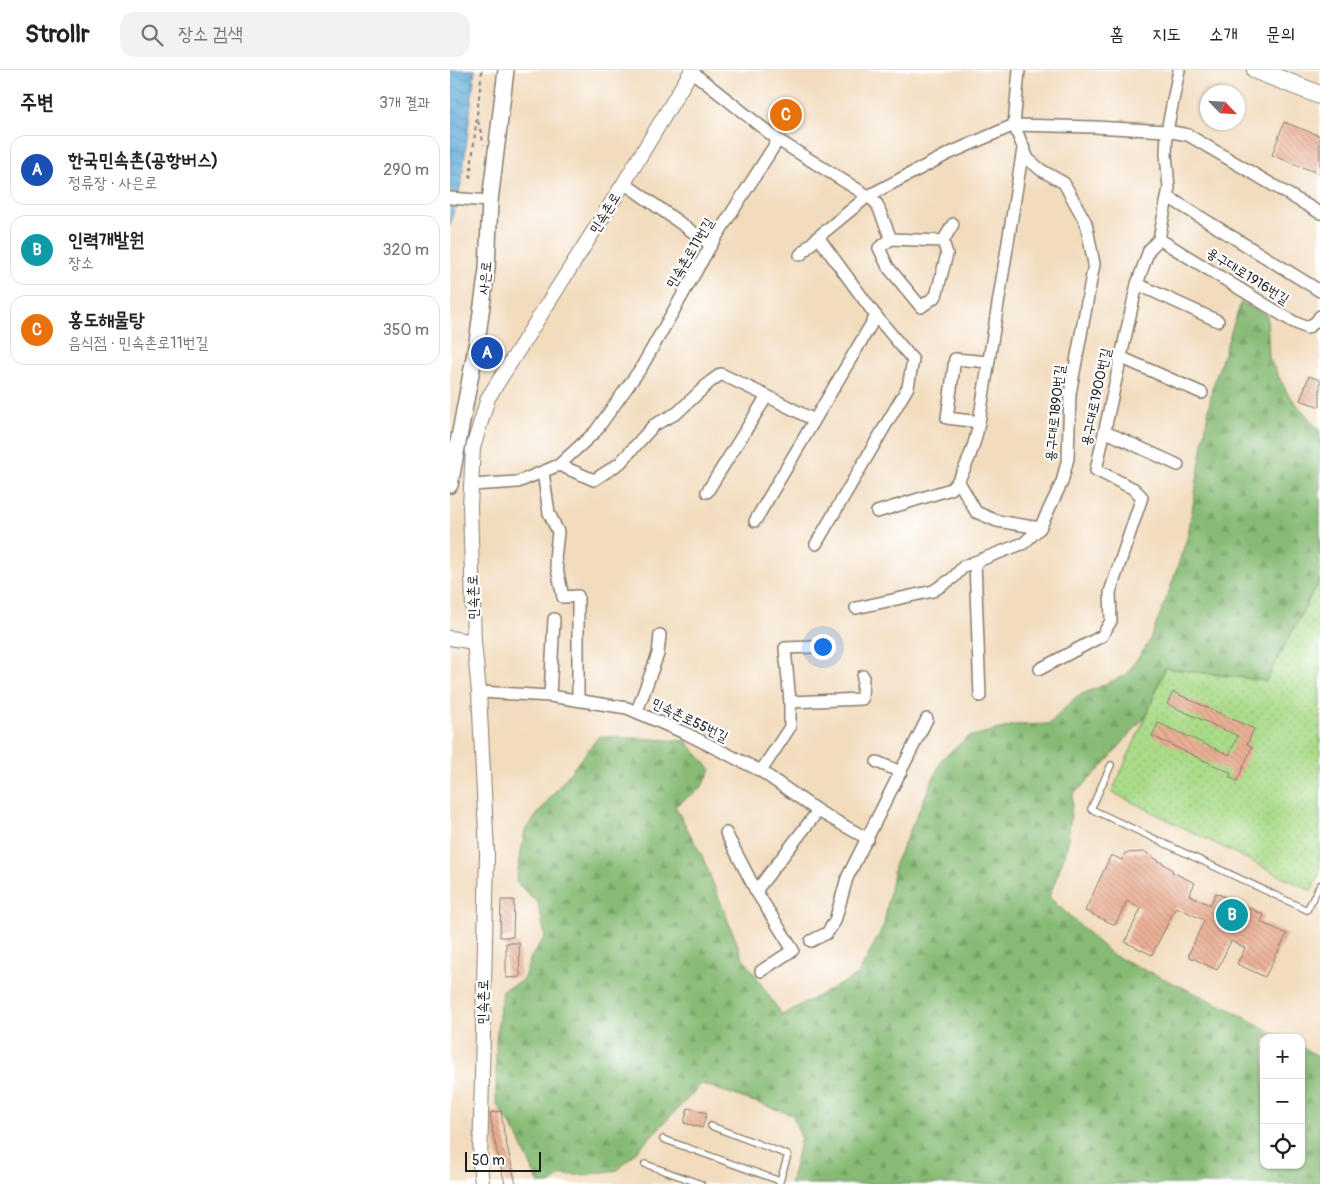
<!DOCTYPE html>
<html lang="ko">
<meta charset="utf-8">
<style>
body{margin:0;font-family:Pangolin,"Poor Story",sans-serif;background:#f2f2f2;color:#202124}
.controls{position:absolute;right:15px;bottom:15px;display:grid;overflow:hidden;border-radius:10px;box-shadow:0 1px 4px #0004}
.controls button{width:45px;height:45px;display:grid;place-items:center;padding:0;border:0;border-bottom:1px solid #e0e0e0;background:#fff;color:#202124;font:25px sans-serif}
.compass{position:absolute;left:750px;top:15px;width:45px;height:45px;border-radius:50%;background:#fff;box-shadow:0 1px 4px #0004;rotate:115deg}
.scale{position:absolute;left:15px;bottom:12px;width:76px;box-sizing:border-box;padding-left:5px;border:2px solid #1c1c1c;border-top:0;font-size:14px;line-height:18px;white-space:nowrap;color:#1c1c1c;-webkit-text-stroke:4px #fff;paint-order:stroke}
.you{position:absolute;left:372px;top:576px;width:18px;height:18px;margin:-12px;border:4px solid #fff;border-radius:50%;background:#1a73e8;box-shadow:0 0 0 8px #1a73e833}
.badge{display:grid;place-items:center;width:32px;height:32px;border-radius:50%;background:#d1495b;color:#fff;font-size:16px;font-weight:700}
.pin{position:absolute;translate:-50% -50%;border:2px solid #fff;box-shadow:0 1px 5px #0006}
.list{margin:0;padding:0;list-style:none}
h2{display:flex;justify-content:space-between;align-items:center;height:65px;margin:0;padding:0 20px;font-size:21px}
h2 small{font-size:16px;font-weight:400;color:#757577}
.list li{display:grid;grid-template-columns:32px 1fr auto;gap:15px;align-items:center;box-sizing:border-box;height:70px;margin:0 10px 10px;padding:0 10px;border:1px solid #e0e0e0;border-radius:15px}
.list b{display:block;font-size:19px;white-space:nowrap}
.list p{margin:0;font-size:16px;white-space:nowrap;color:#757577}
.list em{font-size:16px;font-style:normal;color:#757577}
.icon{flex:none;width:28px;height:28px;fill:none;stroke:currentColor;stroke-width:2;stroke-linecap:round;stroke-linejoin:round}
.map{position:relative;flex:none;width:870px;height:1114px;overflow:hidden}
header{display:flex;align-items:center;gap:30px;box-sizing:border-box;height:70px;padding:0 25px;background:#fff;border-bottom:1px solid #e0e0e0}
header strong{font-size:24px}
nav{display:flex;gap:28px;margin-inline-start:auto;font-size:18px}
.search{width:350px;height:45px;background:#f2f2f2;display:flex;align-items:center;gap:12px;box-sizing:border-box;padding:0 18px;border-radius:15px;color:#757577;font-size:19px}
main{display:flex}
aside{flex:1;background:#fff}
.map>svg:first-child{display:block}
</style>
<header>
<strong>Strollr</strong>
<div class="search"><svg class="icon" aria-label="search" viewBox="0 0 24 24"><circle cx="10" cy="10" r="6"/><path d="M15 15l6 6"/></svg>장소 검색</div>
<nav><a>홈</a><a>지도</a><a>소개</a><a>문의</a></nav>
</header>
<main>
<aside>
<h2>주변<small>3개 결과</small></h2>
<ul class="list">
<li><span class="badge" style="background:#1a4fb4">A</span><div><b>한국민속촌(공항버스)</b><p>정류장 · 사은로</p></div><em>290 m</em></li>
<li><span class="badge" style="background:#0f9aa8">B</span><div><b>인력개발원</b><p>장소</p></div><em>320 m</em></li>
<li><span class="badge" style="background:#e8710a">C</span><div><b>홍도해물탕</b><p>음식점 · 민속촌로11번길</p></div><em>350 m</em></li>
</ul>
</aside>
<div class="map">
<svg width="870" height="1114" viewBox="0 0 870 1114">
<defs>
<pattern id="grass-dots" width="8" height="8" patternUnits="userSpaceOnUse" patternTransform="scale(1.25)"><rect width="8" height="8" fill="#aadb89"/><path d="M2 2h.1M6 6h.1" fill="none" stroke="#92bb76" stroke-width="1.8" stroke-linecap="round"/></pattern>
<pattern id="forest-firs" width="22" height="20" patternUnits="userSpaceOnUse" patternTransform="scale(1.25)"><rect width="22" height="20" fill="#87bb75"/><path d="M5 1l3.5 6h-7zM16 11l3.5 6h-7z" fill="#74a065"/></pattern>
<pattern id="water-waves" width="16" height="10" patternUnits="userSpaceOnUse" patternTransform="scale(1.25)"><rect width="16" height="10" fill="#5eaad7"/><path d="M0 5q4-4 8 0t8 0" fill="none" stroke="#4d8aae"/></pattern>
<pattern id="building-back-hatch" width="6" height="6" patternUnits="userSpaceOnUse" patternTransform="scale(1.25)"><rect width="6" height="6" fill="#eab095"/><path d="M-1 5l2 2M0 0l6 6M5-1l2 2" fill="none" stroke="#c89780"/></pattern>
</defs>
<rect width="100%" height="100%" fill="#fff"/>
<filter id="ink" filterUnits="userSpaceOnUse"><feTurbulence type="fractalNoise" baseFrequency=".02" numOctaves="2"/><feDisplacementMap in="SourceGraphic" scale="10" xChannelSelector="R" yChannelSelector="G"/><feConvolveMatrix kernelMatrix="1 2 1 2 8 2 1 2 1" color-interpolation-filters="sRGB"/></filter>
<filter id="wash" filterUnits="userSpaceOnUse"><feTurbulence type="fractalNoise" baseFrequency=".0096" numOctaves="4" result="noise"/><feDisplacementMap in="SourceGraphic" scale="20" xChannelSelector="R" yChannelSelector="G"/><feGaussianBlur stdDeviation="1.12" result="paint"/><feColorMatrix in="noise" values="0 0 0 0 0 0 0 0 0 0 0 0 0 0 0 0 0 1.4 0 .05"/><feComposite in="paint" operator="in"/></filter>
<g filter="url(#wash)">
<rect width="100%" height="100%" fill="#f2dcbe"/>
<path fill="url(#grass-dots)" stroke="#637c52" d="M870,509v294l-9,18 -199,-99 35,-78 18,-46 101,13z"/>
<path fill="url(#forest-firs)" stroke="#526c48" d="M791,232l26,14 2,42 19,36 32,37v148l-54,102 -101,-13 -18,46 -46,54 -28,27 -6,54 -18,48 62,57 122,57 50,27h-19v127h37v-118l19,10v127h-530l11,-46 -8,-23 -91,-31 -84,86 -35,5h-21l-12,9h-11l-22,-49 -21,-32v-62l6,-51 21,-10 8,-23 14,-20 -7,-34 -22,-21 9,-52 74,-94 87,5 25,29 -10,18 -26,18 28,52 39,98 40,59 76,-40 26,-50 10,-59 48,-107 26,-22 47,-12 34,-1 27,-27 50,-22 23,-33 20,-50 19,-57 24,-146z"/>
<path fill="url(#water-waves)" stroke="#3d637a" d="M0,0h25l-13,110 -12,46z"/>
<g id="blocks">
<g fill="url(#building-back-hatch)">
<path d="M834,52l36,14v38l-48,-19z"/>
<path d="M859,306l11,4v27l-20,-7z"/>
<path d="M723,622l81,37 -7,15 5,3 -15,34 -8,-4 2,-4 -79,-37 6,-13 71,32 9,-19 -71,-32z"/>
<path d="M695,782l28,18 -1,2 23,11 -6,12 21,10 6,-12 48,22 -3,7 26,12 -22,43 -28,-13 8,-16 -14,-7 -14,29 -29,-14 16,-36 -28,-13 -24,48 -27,-13 16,-34 -14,-7 -12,24 -30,-14 26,-56 11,5 3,-7z"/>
<path d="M51,830h13l-1,37h-13z"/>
<path d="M56,873h13l1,34 -14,1z"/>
<path d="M238,1038l19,5 -5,15 -18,-5z"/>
<path d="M51,1041l3,22 12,51h-11l-11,-45 -4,-26z"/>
</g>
</g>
</g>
<g filter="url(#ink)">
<use href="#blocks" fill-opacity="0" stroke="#877c6d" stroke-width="1"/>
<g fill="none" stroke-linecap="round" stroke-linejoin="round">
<g stroke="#877c6d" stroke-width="8">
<g id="service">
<path d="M661,695l-20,44 216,101 13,-25"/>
<path d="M261,1056l77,29 -9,29"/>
<path d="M213,1069l117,42"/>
<path d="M195,1094l56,20"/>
</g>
</g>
<g stroke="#877c6d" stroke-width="14">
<g id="minor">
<path d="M174,113l87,62"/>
<path d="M718,127l152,94"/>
<path d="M0,128l40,3"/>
<path d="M441,169l-12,9 9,19 33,40 15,-11 11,-42 -4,-13 -52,-2 -14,-35 -9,-8 80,-42 66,-29 80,2 73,4 21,4 132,78"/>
<path d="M709,169l133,82 15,7 10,-7 3,-5"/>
<path d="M493,171l10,-17"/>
<path d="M350,185l18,-18"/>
<path d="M687,214l81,37"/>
<path d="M670,287l82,36"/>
<path d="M539,292l-34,-3 -8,59 32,4 44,-273"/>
<path d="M317,326l47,24"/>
<path d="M654,361l74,34"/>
<path d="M109,395l35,15 26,-17 34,-38 23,-12 33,-31 11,-8 46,22 -60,96"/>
<path d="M93,402l6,41 9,19 -3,27 8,38 15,-1v104"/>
<path d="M509,412l17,30 21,9 43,7"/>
<path d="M21,415l47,-3 41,-17 36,-33 46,-64 70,-123 67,-105 -87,-69"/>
<path d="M427,442l74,-23c14,-13 25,-48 28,-67"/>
<path d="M305,451l121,-205 -58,-79 50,-41 -90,-56"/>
<path d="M366,474l92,-157 5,-27 -37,-44"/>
<path d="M406,538l77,-17 20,-13 11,-12 11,-4"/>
<path d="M590,599l62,-33 9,-15 -1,-29 32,-95 -8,-8 -38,-19 41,-186 12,-34 10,-11 10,-51 -3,-34 1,-23 12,-61"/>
<path d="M29,622l71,4 77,12 60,26 74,37 57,40 50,28"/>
<path d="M100,626l4,-77"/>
<path d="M530,626l-5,-134 49,-19 16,-15 22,-46 6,-24 2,-64 24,-130 -8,-41 -22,-40 -23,-13 -13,-11 -14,-34 5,-55"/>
<path d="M340,632l72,-3 1,-23"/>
<path d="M187,641l21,-57 2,-19"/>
<path d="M427,692l24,10"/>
<path d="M311,701l29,-44v-25l-5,-54 27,-1"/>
<path d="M276,763l30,58 37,59 -32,21"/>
<path d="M306,821l62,-80"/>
<path d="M361,871l16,-8 8,-12 12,-43 80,-159"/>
</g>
</g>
<g stroke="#877c6d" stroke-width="16">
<g id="tertiary">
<path d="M0,568l24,4"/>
<path d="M32,1114l-2,-20 7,-311 -8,-161 -5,-50 -4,-136 3,-58 15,-50 136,-215 68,-113"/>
</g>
</g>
<g stroke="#877c6d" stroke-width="18">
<path id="secondary" d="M0,415l27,-143 10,-73 3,-68 16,-131"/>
</g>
<g stroke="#877c6d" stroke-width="20">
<path id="primary" d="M806,0l64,25"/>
</g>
<g stroke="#877c6d" stroke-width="2" stroke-dasharray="4 4" stroke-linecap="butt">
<path d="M28,51l6,24"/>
<path d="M20,108l12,-108"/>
</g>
<use href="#service" stroke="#fff" stroke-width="5.5"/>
<use href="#minor" stroke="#fff" stroke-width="11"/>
<use href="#tertiary" stroke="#fff" stroke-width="14"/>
<use href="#secondary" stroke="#fff" stroke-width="15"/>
<use href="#primary" stroke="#fff" stroke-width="18"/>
</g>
</g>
<g text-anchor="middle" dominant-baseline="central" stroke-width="4.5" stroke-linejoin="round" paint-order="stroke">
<g font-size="14" fill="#1c1c1c" stroke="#fff">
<text transform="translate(155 143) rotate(-58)">민속촌로</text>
<text transform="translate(240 183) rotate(-59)">민속촌로11번길</text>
<text transform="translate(798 206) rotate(32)">용구대로1916번길</text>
<text transform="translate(35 208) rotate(-84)">사은로</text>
<text transform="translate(646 327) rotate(-78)">용구대로1900번길</text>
<text transform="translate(605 343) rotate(-84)">용구대로1890번길</text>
<text transform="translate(23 527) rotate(-91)">민속촌로</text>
<text transform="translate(240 650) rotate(26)">민속촌로55번길</text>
<text transform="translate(33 932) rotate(-89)">민속촌로</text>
</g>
</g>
</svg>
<div class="controls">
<button>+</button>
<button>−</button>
<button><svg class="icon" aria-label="locate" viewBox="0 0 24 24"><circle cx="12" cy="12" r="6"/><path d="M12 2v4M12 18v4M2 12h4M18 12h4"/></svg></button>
</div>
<svg class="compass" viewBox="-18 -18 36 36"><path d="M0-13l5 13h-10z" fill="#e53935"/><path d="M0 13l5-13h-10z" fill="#757577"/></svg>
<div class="scale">50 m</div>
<div class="you"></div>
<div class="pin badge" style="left:37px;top:283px;background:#1a4fb4">A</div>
<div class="pin badge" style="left:782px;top:845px;background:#0f9aa8">B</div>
<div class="pin badge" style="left:336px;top:45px;background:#e8710a">C</div>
</div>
</main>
